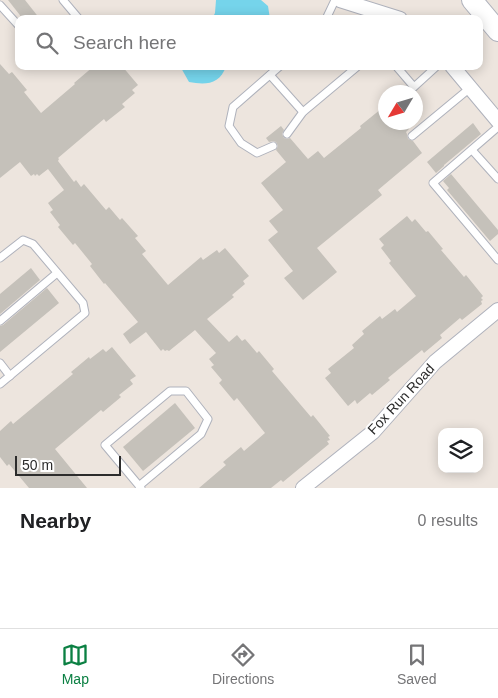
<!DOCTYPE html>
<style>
body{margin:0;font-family:Helvetica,sans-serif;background:#f2f2f2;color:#202124}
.controls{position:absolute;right:15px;bottom:15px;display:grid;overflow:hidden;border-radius:10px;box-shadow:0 2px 12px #0003}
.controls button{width:45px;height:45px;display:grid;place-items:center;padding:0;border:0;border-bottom:1px solid #e0e0e0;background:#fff;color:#202124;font:25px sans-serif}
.compass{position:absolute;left:378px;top:85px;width:45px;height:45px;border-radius:50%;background:#fff;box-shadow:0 2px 12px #0003;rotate:232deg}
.scale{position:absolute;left:15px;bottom:12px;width:106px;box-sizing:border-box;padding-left:5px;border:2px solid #2c2c2c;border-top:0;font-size:14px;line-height:18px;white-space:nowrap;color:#2c2c2c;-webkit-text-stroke:4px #fff;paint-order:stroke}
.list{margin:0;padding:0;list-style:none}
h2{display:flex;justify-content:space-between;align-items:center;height:65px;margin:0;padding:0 20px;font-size:21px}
h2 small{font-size:16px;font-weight:400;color:#757577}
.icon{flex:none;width:28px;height:28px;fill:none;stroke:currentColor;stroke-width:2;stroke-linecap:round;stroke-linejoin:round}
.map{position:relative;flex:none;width:498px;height:488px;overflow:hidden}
.search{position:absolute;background:#fff;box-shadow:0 2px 12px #0003;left:15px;right:15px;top:15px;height:55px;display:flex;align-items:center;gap:12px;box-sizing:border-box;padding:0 18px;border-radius:10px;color:#757577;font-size:19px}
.sheet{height:140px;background:#fff}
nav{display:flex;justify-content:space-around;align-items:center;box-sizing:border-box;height:70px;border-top:1px solid #e0e0e0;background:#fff;font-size:14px;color:#757577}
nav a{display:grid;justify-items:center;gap:2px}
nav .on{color:#0b8043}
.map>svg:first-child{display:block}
</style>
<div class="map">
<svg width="498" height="488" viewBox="0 0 498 488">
<rect width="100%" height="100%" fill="#ede5de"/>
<g fill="#75d4eb">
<path d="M216,0h45l7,6 2,13h-58l3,-6z"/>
<path d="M180,66h46c-6,19 -21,19 -37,16z"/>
</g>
<g fill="#c5c1ba">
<path d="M8,0h17l15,19h-17z"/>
<path d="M0,64l9,10 3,-2 15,18 -3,2 17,21 34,-29 -1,-1 20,-17h28l16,19 -6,5 3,3 -13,11 3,3 -19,15 -2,-3 -46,39 1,1 -1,2 16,21 2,-2 5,7 3,-3 22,26 3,-3 11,13 2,-2 16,18 -3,2 11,13 -4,3 26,31 33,-28 2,3 14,-10 2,3 6,-5 24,28 -6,5 2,3 -13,11 2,2 -27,22 22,23 8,-7 5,6 3,-2 12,14 2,-2 15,18 -2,2 39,46 2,-2 17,21 -2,1 2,3 -3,1 2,3 -46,38 -2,-2 -10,8h-72l27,-23 -3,-3 18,-15 3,4 21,-18 -28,-35 -3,3 -15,-18 3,-3 -11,-13 3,-2 -5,-6 7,-6 -21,-23 -26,21 -2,-1 -2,1 -2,-2 -2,2 -15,-19 -16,12 -7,-10 15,-12 -33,-39 -1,1 -14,-18 2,-2 -17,-21 -2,2 -15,-18 2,-2 -10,-13 3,-2 -5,-7 16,-13 -16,-21 -9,7 -2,-2 -2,2 -1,-2 -3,2 -11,-14 -20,16z"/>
<path d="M386,105v17h18l5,7 -3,3 1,2 1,5 5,2 9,12 -44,37 4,5 -65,53 20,24 -34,28 -19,-22 9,-7 -25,-31 10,-8 -9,-11 14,-11 -22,-27 25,-21 -10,-12 2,-4 -2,-4 -3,-1 -4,1 -3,-4 15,-12 3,4 -2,4 2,4 3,1 3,-1 18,21 10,-8 6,7 37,-30 -1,-2z"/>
<path d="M473,123l8,11 -37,31v1l-8,7 -9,-11z"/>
<path d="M451,174l47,56v4l-8,7 -43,-51 2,-2 -6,-7z"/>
<path d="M407,216l5,6 3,-3 11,13 2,-1 15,18 -2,1 23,27 2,-2 17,21 -2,2 2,2 -2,1 1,3 -20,16 -2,-2 -20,17 2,3 -18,15 -2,-3 -34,28 2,2 -18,15 -2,-2 -13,11 -2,-4 -7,6 -23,-28 6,-5 -3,-4 26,-21 -2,-3 12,-11 -2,-3 18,-15 2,3 13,-10 2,3 19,-16 -27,-33 2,-2 -10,-13 3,-3 -5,-6z"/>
<path d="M31,268l9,12 -40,34v-20z"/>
<path d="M47,288l12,15 -59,49v-26l3,-1z"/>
<path d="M112,347l24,29 -6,4 3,4 -14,11 2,2 -18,15 -2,-2 -46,39 32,39h-58l-20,-24 -2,2 -7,-9v-26l11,-10 2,3 60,-50 -2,-2 18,-15 1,2 13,-10 3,3z"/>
<path d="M175,403l20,25 -52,43 -20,-24z"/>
</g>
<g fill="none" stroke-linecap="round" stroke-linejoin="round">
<g stroke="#afb2bc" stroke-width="9">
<g id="lane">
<path d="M63,0l16,19"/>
<path d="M0,5l19,21"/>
<path d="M326,19l9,-19"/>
<path d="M396,66l18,21 23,-21"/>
<path d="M270,75l33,37"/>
<path d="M498,127l-65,56 65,77"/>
<path d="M287,134l16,-22 55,-46"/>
<path d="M412,136l58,-48"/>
<path d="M273,146l-16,7 -16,-10 -12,-17 4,-19 47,-41"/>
<path d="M472,150l26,29"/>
<path d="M0,258l23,-18 10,4 50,59 2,10 -85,71"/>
<path d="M0,321l57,-48"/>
<path d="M0,363l10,13"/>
<path d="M139,486l62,-52 7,-15 -22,-28h-16l-65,54 36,43"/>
</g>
</g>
<g stroke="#afb2bc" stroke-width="16">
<g id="street">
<path d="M340,0l60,19"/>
<path d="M452,66l46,55"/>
<path d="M303,488l70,-56 62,-70 63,-52"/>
</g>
</g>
<g stroke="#afb2bc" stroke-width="22">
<path id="secondary" d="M472,0l26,31"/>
</g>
<use href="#lane" stroke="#fff" stroke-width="7"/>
<use href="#street" stroke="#fff" stroke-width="14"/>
<use href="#secondary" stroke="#fff" stroke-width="20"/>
</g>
<g text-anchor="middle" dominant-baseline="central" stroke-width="4" stroke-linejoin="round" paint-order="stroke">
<g font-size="14" fill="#2c2c2c" stroke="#fff">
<text transform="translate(401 399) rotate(-47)">Fox Run Road</text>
</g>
</g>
</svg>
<div class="controls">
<button><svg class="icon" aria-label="layers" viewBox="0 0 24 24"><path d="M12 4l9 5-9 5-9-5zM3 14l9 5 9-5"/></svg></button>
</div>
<svg class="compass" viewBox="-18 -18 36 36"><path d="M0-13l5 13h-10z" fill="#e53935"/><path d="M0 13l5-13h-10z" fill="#757577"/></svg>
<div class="scale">50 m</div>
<div class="search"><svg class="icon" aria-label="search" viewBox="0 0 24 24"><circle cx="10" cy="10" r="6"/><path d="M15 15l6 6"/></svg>Search here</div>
</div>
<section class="sheet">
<h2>Nearby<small>0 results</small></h2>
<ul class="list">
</ul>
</section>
<nav>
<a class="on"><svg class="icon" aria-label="map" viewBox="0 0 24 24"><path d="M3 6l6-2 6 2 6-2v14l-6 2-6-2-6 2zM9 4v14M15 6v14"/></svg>Map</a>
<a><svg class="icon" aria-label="directions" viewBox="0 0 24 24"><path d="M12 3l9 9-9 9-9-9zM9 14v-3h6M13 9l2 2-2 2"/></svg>Directions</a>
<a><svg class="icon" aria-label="saved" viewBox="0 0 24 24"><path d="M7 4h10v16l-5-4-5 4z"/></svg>Saved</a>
</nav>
